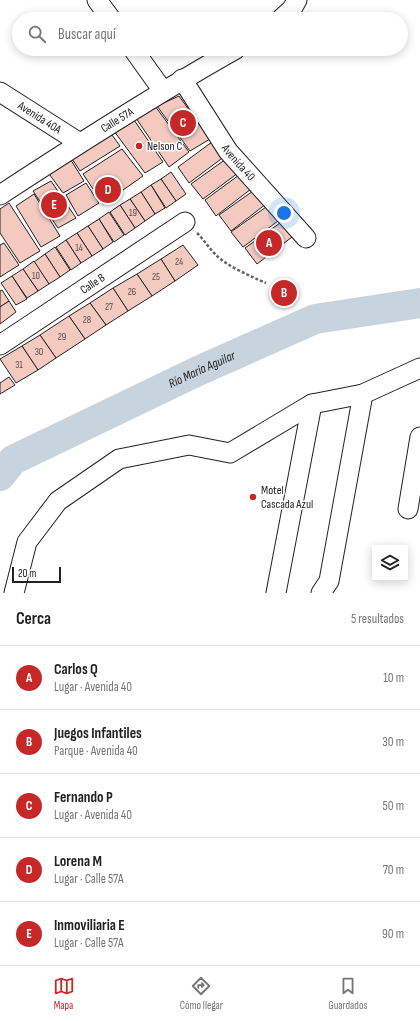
<!DOCTYPE html>
<html lang="es">
<meta charset="utf-8">
<style>
body{margin:0;font-family:"Sofia Sans Condensed",sans-serif;background:#f6f6f6;color:#222}
.controls{position:absolute;right:12px;bottom:12px;display:grid;overflow:hidden;border-radius:0px;box-shadow:0 2px 10px #0003}
.controls button{width:36px;height:36px;display:grid;place-items:center;padding:0;border:0;border-bottom:1px solid #e0e0e0;background:#fff;color:#222;font:20px sans-serif}
.scale{position:absolute;left:12px;bottom:10px;width:49px;box-sizing:border-box;padding-left:4px;border:2px solid #222;border-top:0;font-size:11px;line-height:14px;white-space:nowrap;color:#222;-webkit-text-stroke:3px #fff;paint-order:stroke}
.you{position:absolute;left:284px;top:213px;width:14px;height:14px;margin:-10px;border:3px solid #fff;border-radius:50%;background:#1a73e8;box-shadow:0 0 0 6px #1a73e833}
.badge{display:grid;place-items:center;width:26px;height:26px;border-radius:50%;background:#c62828;color:#fff;font-size:13px;font-weight:700}
.pin{position:absolute;translate:-50% -50%;border:2px solid #fff;box-shadow:0 1px 4px #0006}
.list{margin:0;padding:0;list-style:none}
h2{display:flex;justify-content:space-between;align-items:center;height:52px;margin:0;padding:0 16px;font-size:17px}
h2 small{font-size:13px;font-weight:400;color:#767676}
.list li{display:grid;grid-template-columns:26px 1fr auto;gap:12px;align-items:center;box-sizing:border-box;height:64px;padding:0 16px;border-top:1px solid #e0e0e0}
.list b{display:block;font-size:15px;white-space:nowrap}
.list p{margin:0;font-size:13px;white-space:nowrap;color:#767676}
.list em{font-size:13px;font-style:normal;color:#767676}
.icon{flex:none;width:22px;height:22px;fill:none;stroke:currentColor;stroke-width:2;stroke-linecap:round;stroke-linejoin:round}
.map{position:relative;flex:none;width:420px;height:593px;overflow:hidden}
.search{position:absolute;background:#fff;box-shadow:0 2px 10px #0003;left:12px;right:12px;top:12px;height:44px;display:flex;align-items:center;gap:10px;box-sizing:border-box;padding:0 14px;border-radius:22px;color:#767676;font-size:15px}
.sheet{height:372px;background:#fff}
nav{display:flex;justify-content:space-around;align-items:center;box-sizing:border-box;height:56px;border-top:1px solid #e0e0e0;background:#fff;font-size:11px;color:#767676}
nav a{display:grid;justify-items:center;gap:2px}
nav .on{color:#c62828}
.map>svg:first-child{display:block}
</style>
<div class="map">
<svg width="420" height="593" viewBox="0 0 420 593">
<rect width="100%" height="100%" fill="#fff"/>
<g fill="none" stroke-linecap="round" stroke-linejoin="round">
<path stroke="#c7d3dd" stroke-width="30" id="s1" d="M0,476l13,-16 185,-89 117,-52 105,-16"/>
</g>
<g fill="#f3c9c0" stroke="#222">
<path d="M179,96l31,43 -20,12 -33,-45z"/>
<path d="M155,106l34,46 -20,15 -33,-49z"/>
<path d="M134,120l29,42 -18,11 -31,-42z"/>
<path d="M109,131l11,15 -40,25 -11,-17z"/>
<path d="M212,142l13,14 -36,27 -11,-16z"/>
<path d="M122,149l21,27 -40,28 -20,-30z"/>
<path d="M69,157l15,24 -21,12 -16,-22z"/>
<path d="M226,159l12,14 -35,26 -12,-15z"/>
<path d="M171,172l15,22 -10,7 -15,-22z"/>
<path d="M239,175l12,14 -35,27 -11,-16z"/>
<path d="M161,179l15,22 -10,7 -15,-23z"/>
<path d="M51,181l25,37 -18,10 -25,-37z"/>
<path d="M86,183l13,20 -21,13 -12,-21z"/>
<path d="M151,185l14,23 -10,6 -14,-22z"/>
<path d="M253,191l13,13 -35,27 -12,-16z"/>
<path d="M141,192l14,22 -10,7 -15,-22z"/>
<path d="M34,194l26,42 -19,11 -25,-41z"/>
<path d="M130,199l15,22 -10,7 -15,-23z"/>
<path d="M9,203l31,48 -20,12 -20,-30v-24z"/>
<path d="M120,205l15,23 -10,7 -15,-23z"/>
<path d="M266,207l12,14 -35,26 -12,-15z"/>
<path d="M109,212l15,23 -10,7 -15,-23z"/>
<path d="M99,219l14,23 -10,7 -15,-23z"/>
<path d="M280,223l12,14 -35,27 -12,-16z"/>
<path d="M88,226l15,23 -11,7 -15,-23z"/>
<path d="M77,233l15,23 -11,7 -15,-23z"/>
<path d="M66,240l15,23 -10,7 -15,-23z"/>
<path d="M4,243l15,22 -19,12v-32z"/>
<path d="M183,245l15,20 -23,16 -14,-22z"/>
<path d="M55,247l15,23 -10,7 -15,-23z"/>
<path d="M45,254l15,23 -11,7 -15,-22z"/>
<path d="M161,259l14,22 -23,15 -15,-22z"/>
<path d="M34,261l15,23 -11,7 -15,-22z"/>
<path d="M23,269l15,22 -11,7 -15,-22z"/>
<path d="M137,274l15,22 -24,15 -15,-23z"/>
<path d="M12,276l15,23 -11,6 -15,-22z"/>
<path d="M113,288l15,23 -22,14 -16,-22z"/>
<path d="M2,290l7,11 -9,6v-16z"/>
<path d="M9,301l7,11 -16,12v-17z"/>
<path d="M90,303l16,22 -21,14 -16,-23z"/>
<path d="M69,316l16,23 -29,19 -16,-23z"/>
<path d="M40,335l16,23 -18,12 -16,-24z"/>
<path d="M22,346l16,24 -22,13 -16,-24z"/>
<path d="M9,377l6,8 -15,9v-11z"/>
</g>
<g fill="none" stroke-linecap="round" stroke-linejoin="round">
<g stroke="#222" stroke-width="21">
<g id="minor">
<path d="M97,0l14,19"/>
<path d="M281,19l11,-10 5,-9"/>
<path d="M133,49l30,42"/>
<path id="s2" d="M182,79l46,72 78,87"/>
<path id="s3" d="M0,92l80,51"/>
<path id="s4" d="M0,195c78,-51 156,-101 236,-146"/>
<path id="s5" d="M0,345l185,-123"/>
<path d="M408,509l12,-72"/>
<path d="M14,593l13,-51 31,-41 61,-42 70,-14 41,8 82,-49 51,-10 57,-26"/>
<path d="M276,593l36,-189"/>
<path d="M321,593l8,-12 34,-187"/>
</g>
</g>
<path stroke="#646464" stroke-width="2.5" stroke-dasharray="3 2" stroke-linecap="butt" d="M197,233c7,7 12,15 19,22 9,10 36,22 50,28"/>
<use href="#minor" stroke="#fff" stroke-width="19"/>
</g>
<g fill="#c62828" stroke="#fff" stroke-width="1.5">
<circle cx="139" cy="146" r="4"/>
<circle cx="253" cy="497" r="4"/>
</g>
<g text-anchor="middle" dominant-baseline="central" stroke-width="3" stroke-linejoin="round" paint-order="stroke">
<g font-size="10" fill="#564c4a">
<text x="133" y="213">19</text>
<text x="79" y="248">14</text>
<text x="179" y="262">24</text>
<text x="36" y="276">10</text>
<text x="156" y="277">25</text>
<text x="132" y="292">26</text>
<text x="109" y="307">27</text>
<text x="87" y="320">28</text>
<text x="62" y="337">29</text>
<text x="39" y="352">30</text>
<text x="19" y="365">31</text>
</g>
<g font-size="12" fill="#222" stroke="#fff">
<text stroke="none"><textPath href="#s3" startOffset="47">Avenida 40A</textPath></text>
<text stroke="none"><textPath href="#s4" startOffset="139">Calle 57A</textPath></text>
<text stroke="none"><textPath href="#s2" startOffset="101">Avenida 40</textPath></text>
<text stroke="none"><textPath href="#s5" startOffset="111">Calle B</textPath></text>
</g>
<g font-size="12" fill="#222" stroke="#fff" text-anchor="start">
<text x="147" y="146">Nelson C</text>
<text x="261" y="490">Motel<tspan x="261" dy="14">Cascada Azul</tspan></text>
</g>
<g font-size="13" font-style="italic" fill="#222" stroke="#fff">
<text stroke="none"><textPath href="#s1" startOffset="230">Río María Aguilar</textPath></text>
</g>
</g>
</svg>
<div class="controls">
<button><svg class="icon" aria-label="layers" viewBox="0 0 24 24"><path d="M12 4l9 5-9 5-9-5zM3 14l9 5 9-5"/></svg></button>
</div>
<div class="scale">20 m</div>
<div class="you"></div>
<div class="pin badge" style="left:269px;top:243px">A</div>
<div class="pin badge" style="left:284px;top:293px">B</div>
<div class="pin badge" style="left:183px;top:123px">C</div>
<div class="pin badge" style="left:108px;top:190px">D</div>
<div class="pin badge" style="left:54px;top:205px">E</div>
<div class="search"><svg class="icon" aria-label="search" viewBox="0 0 24 24"><circle cx="10" cy="10" r="6"/><path d="M15 15l6 6"/></svg>Buscar aquí</div>
</div>
<section class="sheet">
<h2>Cerca<small>5 resultados</small></h2>
<ul class="list">
<li><span class="badge">A</span><div><b>Carlos Q</b><p>Lugar · Avenida 40</p></div><em>10 m</em></li>
<li><span class="badge">B</span><div><b>Juegos Infantiles</b><p>Parque · Avenida 40</p></div><em>30 m</em></li>
<li><span class="badge">C</span><div><b>Fernando P</b><p>Lugar · Avenida 40</p></div><em>50 m</em></li>
<li><span class="badge">D</span><div><b>Lorena M</b><p>Lugar · Calle 57A</p></div><em>70 m</em></li>
<li><span class="badge">E</span><div><b>Inmoviliaria E</b><p>Lugar · Calle 57A</p></div><em>90 m</em></li>
</ul>
</section>
<nav>
<a class="on"><svg class="icon" aria-label="map" viewBox="0 0 24 24"><path d="M3 6l6-2 6 2 6-2v14l-6 2-6-2-6 2zM9 4v14M15 6v14"/></svg>Mapa</a>
<a><svg class="icon" aria-label="directions" viewBox="0 0 24 24"><path d="M12 3l9 9-9 9-9-9zM9 14v-3h6M13 9l2 2-2 2"/></svg>Cómo llegar</a>
<a><svg class="icon" aria-label="saved" viewBox="0 0 24 24"><path d="M7 4h10v16l-5-4-5 4z"/></svg>Guardados</a>
</nav>
